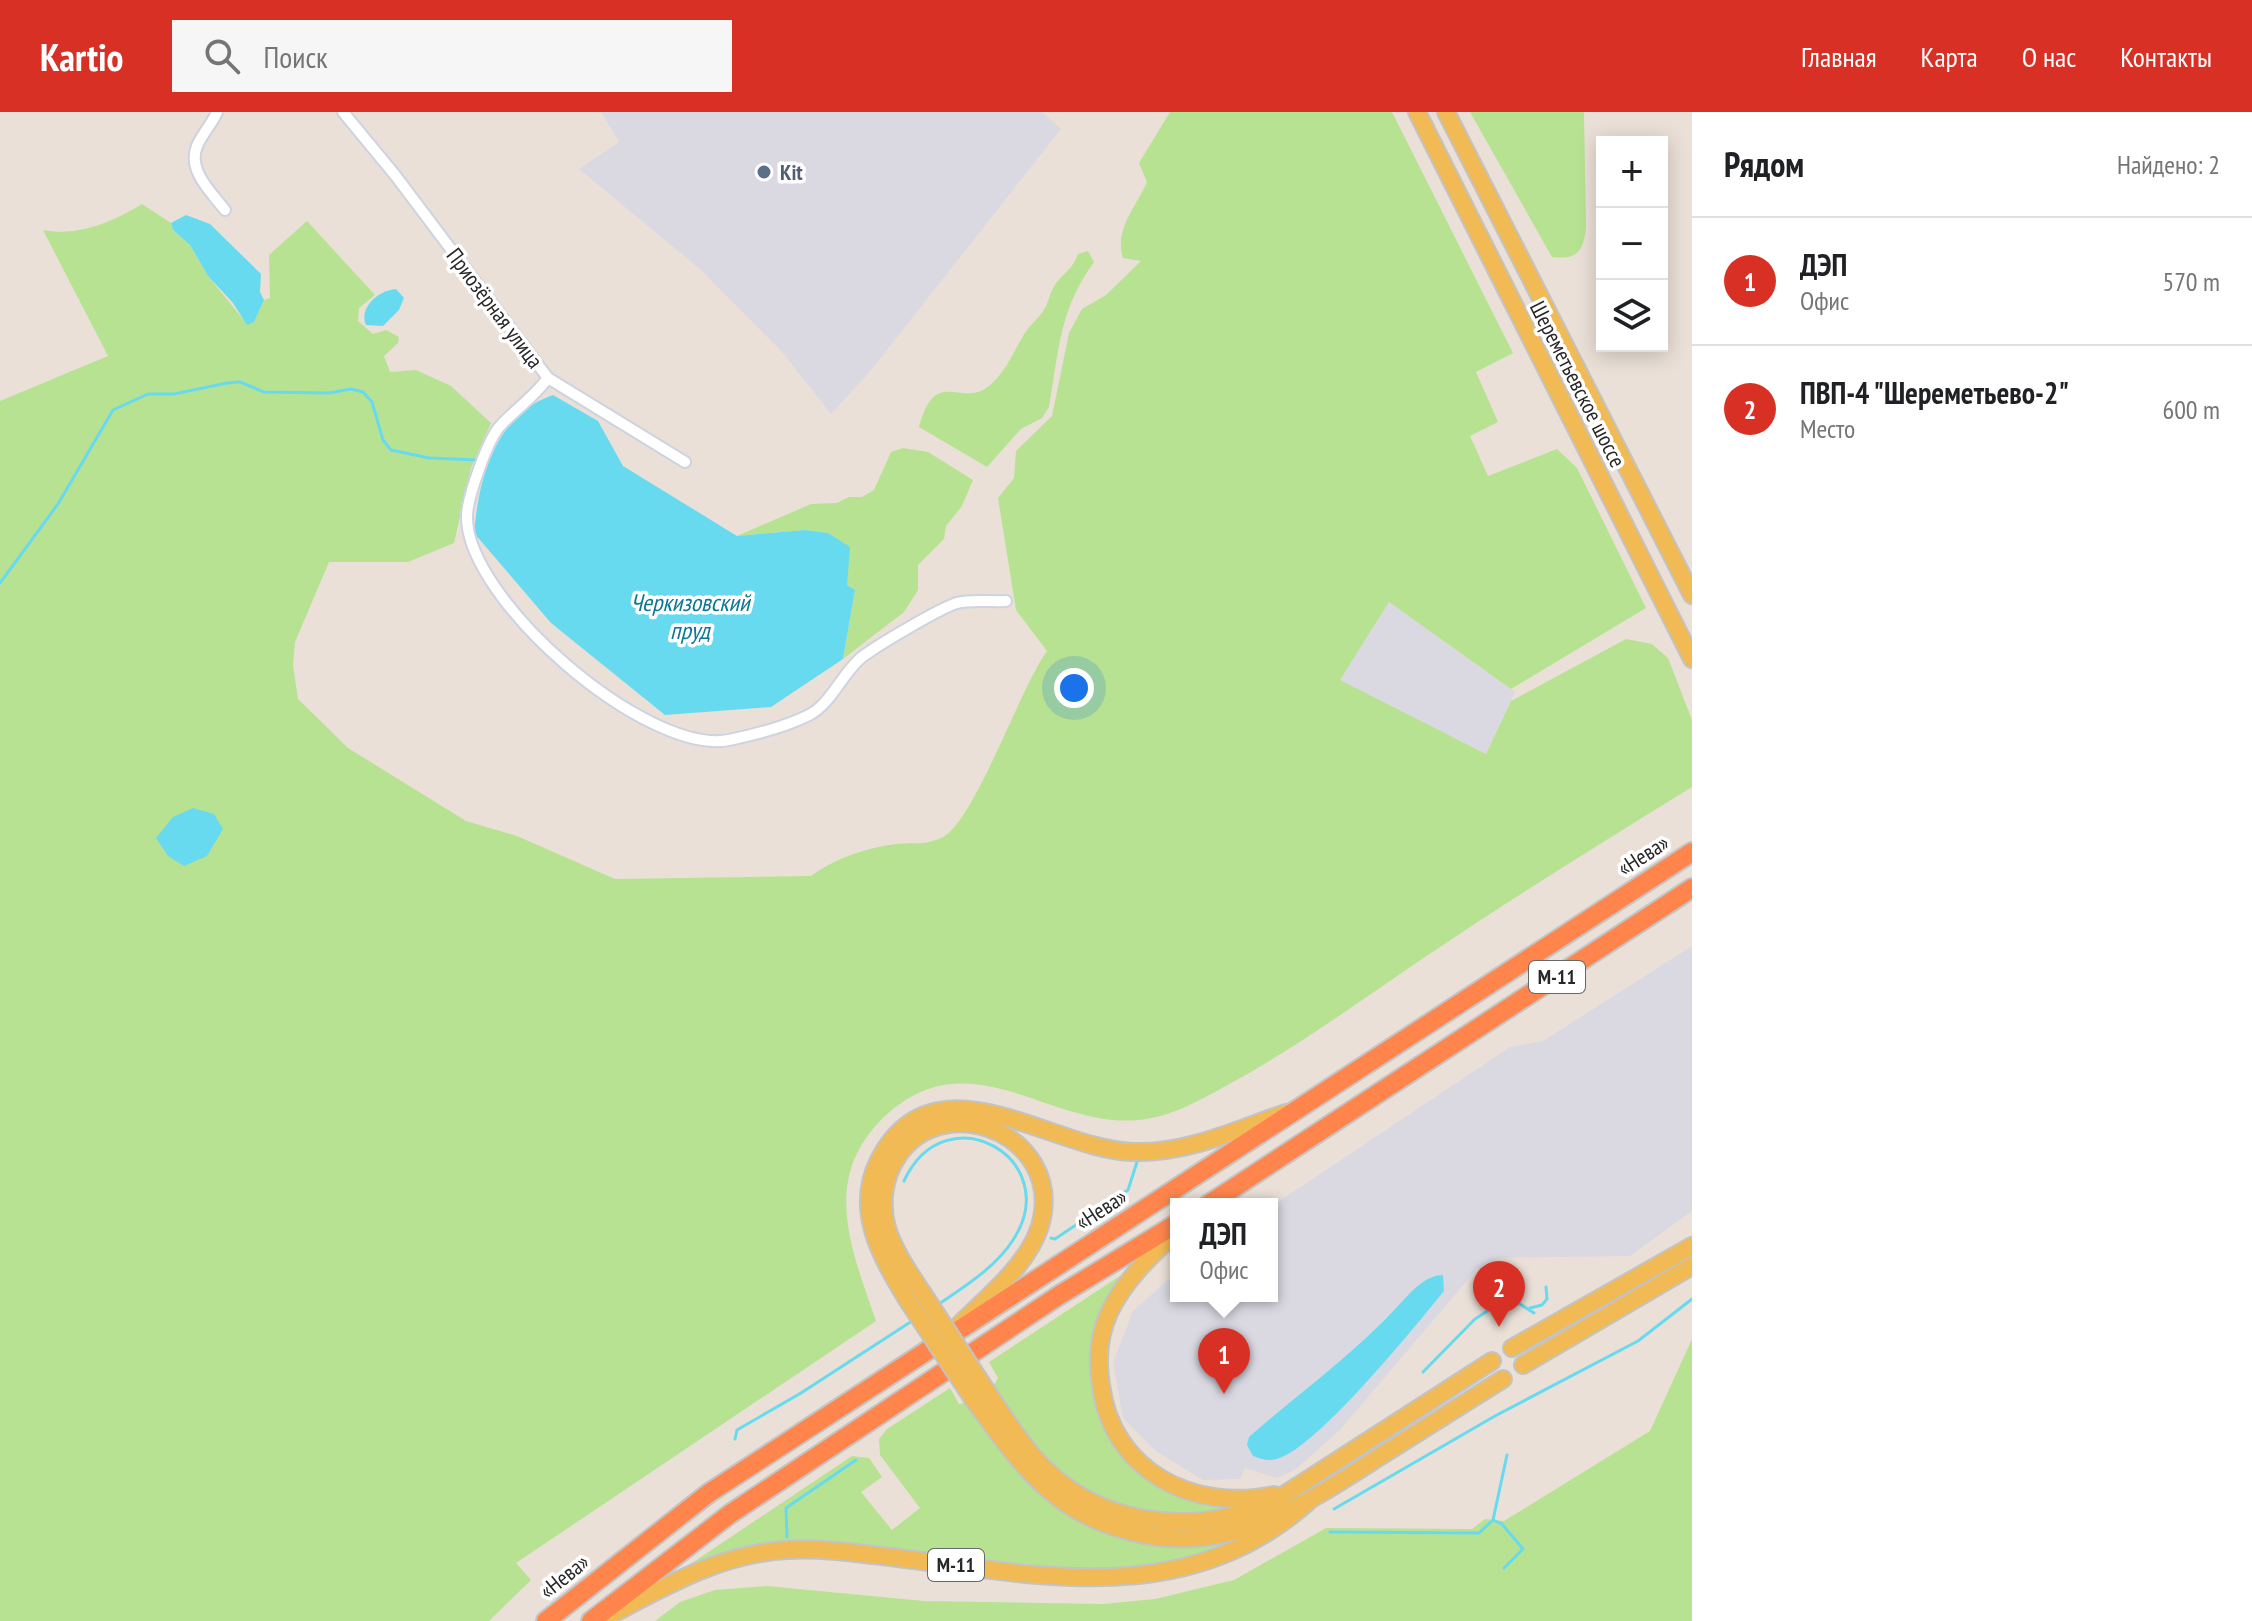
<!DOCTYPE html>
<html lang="ru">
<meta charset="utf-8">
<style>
body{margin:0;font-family:"PT Sans Narrow",sans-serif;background:#f6f6f6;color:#202124}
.controls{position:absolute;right:24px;top:24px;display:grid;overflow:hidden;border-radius:0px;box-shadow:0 4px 20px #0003}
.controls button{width:72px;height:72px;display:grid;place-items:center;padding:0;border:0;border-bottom:2px solid #e0e0e0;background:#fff;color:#202124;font:40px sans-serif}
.you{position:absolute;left:1074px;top:576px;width:28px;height:28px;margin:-20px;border:6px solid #fff;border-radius:50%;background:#1a73e8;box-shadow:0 0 0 12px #1a73e833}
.badge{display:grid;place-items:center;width:52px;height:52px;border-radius:50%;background:#d93025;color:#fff;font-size:26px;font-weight:700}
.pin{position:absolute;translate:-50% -66px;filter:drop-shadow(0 2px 4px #0008)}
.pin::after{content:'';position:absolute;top:42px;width:28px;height:24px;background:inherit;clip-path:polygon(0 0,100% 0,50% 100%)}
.popup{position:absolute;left:1170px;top:1086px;width:108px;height:104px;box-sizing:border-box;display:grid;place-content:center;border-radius:0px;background:#fff;filter:drop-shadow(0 2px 6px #0005);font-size:26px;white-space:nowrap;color:#757577}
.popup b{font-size:30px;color:#202124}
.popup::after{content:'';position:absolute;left:50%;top:100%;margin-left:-16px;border:16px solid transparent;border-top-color:#fff}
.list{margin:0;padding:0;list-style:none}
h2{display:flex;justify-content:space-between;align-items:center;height:104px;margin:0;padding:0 32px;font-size:34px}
h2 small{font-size:26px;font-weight:400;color:#757577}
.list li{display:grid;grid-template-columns:52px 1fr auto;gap:24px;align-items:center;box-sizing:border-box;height:128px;padding:0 32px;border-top:2px solid #e0e0e0}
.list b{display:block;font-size:30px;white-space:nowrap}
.list p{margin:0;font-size:26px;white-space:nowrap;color:#757577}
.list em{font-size:26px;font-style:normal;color:#757577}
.icon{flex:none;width:44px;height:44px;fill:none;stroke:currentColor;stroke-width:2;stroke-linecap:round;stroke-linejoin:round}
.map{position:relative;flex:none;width:1692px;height:1509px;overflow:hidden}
header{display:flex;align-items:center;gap:48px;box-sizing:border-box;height:112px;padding:0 40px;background:#d93025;color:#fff}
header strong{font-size:38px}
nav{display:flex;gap:44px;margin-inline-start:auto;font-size:28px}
.search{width:560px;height:72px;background:#f6f6f6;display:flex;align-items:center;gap:20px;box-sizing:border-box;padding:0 28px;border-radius:0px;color:#757577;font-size:30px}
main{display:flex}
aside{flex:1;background:#fff}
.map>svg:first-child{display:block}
</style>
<header>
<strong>Kartio</strong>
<div class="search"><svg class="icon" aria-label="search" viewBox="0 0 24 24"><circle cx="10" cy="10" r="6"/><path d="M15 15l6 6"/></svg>Поиск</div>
<nav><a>Главная</a><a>Карта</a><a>О нас</a><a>Контакты</a></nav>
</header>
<main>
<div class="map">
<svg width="1692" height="1509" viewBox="0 0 1692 1509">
<rect width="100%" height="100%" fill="#eae0d7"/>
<g fill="#dad9e2">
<path d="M601,0h441l19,17 -193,245 -37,40 -49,-62 -81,-82 -122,-101 40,-27z"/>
<path d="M1389,490l126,90 -29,62 -147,-74z"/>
<path d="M1692,834v265l-62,45 -131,2 -23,12 -136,160 -44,39 -19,9 -32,-10 -5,11 -37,1 -47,-29 -33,-33 -10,-56 20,-51 36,-32 7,-5v22h96v-90l238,-159 33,-6z"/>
</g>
<g fill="#b7e292">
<path d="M1170,0h222l121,241 -37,19 22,50 -28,14 18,40 69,-27 20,19 69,140 -135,81 -122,-87 -49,78 146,74 25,-53 115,-62 26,5 16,14 24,62v67c-91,56 -181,112 -270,172 -65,44 -129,91 -198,128 -24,13 -50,28 -78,32 -93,15 -174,-86 -263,-1 -63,62 -31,132 -7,203l-360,242 15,17 -42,41h-489v-1220l108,-45 -65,-126c34,7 70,-8 99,-26l29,19 2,7 17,15 18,31 39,48 7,-2 10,-22 6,-2 -1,-43 38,-34 68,74 -16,13 -1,13 15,13 13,-4 13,7 -1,6 -14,13 6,16 26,-2 35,16 40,37 -20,45 -17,75 -46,19h-79l-34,80 -2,23 5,34 50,49 118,73 51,15 98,43 196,-3c25,-18 54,-28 85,-32 18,-2 29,2 47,-7 32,-17 77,-149 104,-186l-31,-41 -18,-112 16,-20 2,-27 36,-35 17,-83 13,-24 24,-14 35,-34 -18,-3c-9,-28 13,-51 24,-76l-8,-19z"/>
<path d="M1470,0h114l2,116c-3,24 -9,32 -34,29z"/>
<path d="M1088,139l6,11c-35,48 -35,89 -45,145l-7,11 -21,11 -34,38 -68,-40c17,-62 41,-18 70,-41 19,-16 25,-37 38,-56 5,-7 12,-12 16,-19 6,-8 7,-20 13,-28 9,-11 17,-15 22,-29z"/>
<path d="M903,336l25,4 45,28 -11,26 -16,20 -2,13 -26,26v25l-14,22 -61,47 12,-69 -8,-5 -19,-52 -23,-3 -68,6 74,-32 26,-1 12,-6h13l12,-7 17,-38z"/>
<path d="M1126,1160l-33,106 62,105 103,20c-25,4 -52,13 -78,14 -12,1 -25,-3 -37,-6 -72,-13 -112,-67 -149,-126l4,-7 -9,-16z"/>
<path d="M1692,1227v282h-1037l25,-19 35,-12 52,-4 157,15 179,3 52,-5 79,-19 92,-52 146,1 13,-10 19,2 146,-90z"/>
<path d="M950,1276l9,16 10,-2 125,123 144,12c-119,80 -325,-4 -461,5 -31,2 -60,12 -88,23l163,-109 17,2 13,19 -21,15 31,38 28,-22 -40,-53 -1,-16 8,-10z"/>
</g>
<g fill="#68daef">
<path d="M186,103l24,9 51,50 -1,18 4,8 -10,22 -7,3 -14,-22 -25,-27 -18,-31 -17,-15 -2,-7z"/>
<path d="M396,177l8,9 -5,12 -16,16 -17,-1c-8,-17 13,-35 30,-36z"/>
<path d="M553,283l45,26 25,45 114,70 68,-6 23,3 22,14 -3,38 8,5 -12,69 -72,48 -106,8 -114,-92 -77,-90c5,-55 21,-118 79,-138z"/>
<path d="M193,696l21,6 9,15 -16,27 -23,10 -16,-10 -12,-18 17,-21z"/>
<path d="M1443,1163l1,16c-31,38 -121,149 -162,166 -10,5 -20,3 -29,-1l-6,-11 2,-8c50,-44 104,-82 149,-131 12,-13 27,-31 45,-31z"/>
</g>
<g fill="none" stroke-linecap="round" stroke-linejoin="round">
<g stroke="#68daef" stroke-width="3">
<path d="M0,471l58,-79 55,-94 35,-16h26l53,-11 13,-1 24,10 65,1 22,-4 12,3 9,10 11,38 8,10 38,8 49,2"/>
<path d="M904,1069c42,-91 162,-21 109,59 -17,27 -48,46 -74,64"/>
<path d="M1051,1126l4,1 73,-49 9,-28"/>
<path d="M1530,1196l12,-3 5,-6 -1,-12"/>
<path d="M1423,1260l52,-53 34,-22 25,16"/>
<path d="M735,1327l2,-9 64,-37 111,-72"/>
<path d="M1334,1397l161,-93 143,-75 54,-42"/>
<path d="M1493,1408l9,4 21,25 -19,19"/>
<path d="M1330,1420l149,1 14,-13 14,-65"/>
<path d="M787,1425l-1,-29 70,-48"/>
</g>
<g stroke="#cdd3e0" stroke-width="14">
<g id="street">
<path d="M217,0c-5,12 -15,22 -20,34 -10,24 14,46 28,64"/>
<path d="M343,0l52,63 153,203 137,84"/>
<path d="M548,266c-14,19 -31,30 -47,47 -13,13 -33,71 -34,90 -3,83 180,241 262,225 24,-5 58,-14 80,-25 22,-11 34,-43 53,-58 16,-12 78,-49 95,-54 14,-4 34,-1 49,-2"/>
</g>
</g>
<g stroke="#c3c3c3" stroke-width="20">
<g id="primary">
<path d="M1417,0l275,547"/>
<path d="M1446,0l246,483"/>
<path d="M1176,1121c-25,22 -53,49 -67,80 -10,22 -12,48 -8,72 11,87 93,127 173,110"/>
<path d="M922,1180c-13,-20 -28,-41 -35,-64 -5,-18 -4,-38 2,-55 37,-93 179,-44 151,53 -12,39 -53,71 -81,99"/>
<path d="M908,1189c-26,-43 -55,-90 -29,-141 55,-108 173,-10 254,-8 53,2 103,-22 153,-39"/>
<path d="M1512,1236l180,-102"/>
<path d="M1523,1253l169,-99"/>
<path d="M986,1278c15,22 29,45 47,66 60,70 154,81 237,48l222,-143"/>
<path d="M973,1287c25,34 49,70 83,97 22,18 48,29 76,36 95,25 171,-26 247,-75 41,-26 83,-52 124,-78"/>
<path d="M601,1508c60,-31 116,-66 186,-70 34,-2 69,3 103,7 149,18 294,54 418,-55"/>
</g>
</g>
<g stroke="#c3c3c3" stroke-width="22">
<g id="highway">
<path d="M1209,1092l483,-316"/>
<path d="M546,1509l163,-128 983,-641"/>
<path d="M591,1509l139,-107 328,-218 118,-72"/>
</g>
</g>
<use href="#street" stroke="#fff" stroke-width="10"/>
<use href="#primary" stroke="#f1ba55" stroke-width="16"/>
<use href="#highway" stroke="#ff854d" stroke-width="18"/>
<g stroke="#c3c3c3" stroke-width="20" stroke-linecap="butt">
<g id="primary-bridge">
<path d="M922,1180l64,98"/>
<path d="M908,1189l65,98"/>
</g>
</g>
<use href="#primary-bridge" stroke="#f1ba55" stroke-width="16"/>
</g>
<circle fill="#5c6f8a" stroke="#fff" stroke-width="3" cx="764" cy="60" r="8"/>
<g text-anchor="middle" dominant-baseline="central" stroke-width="7" stroke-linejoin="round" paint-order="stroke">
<g fill="#fff" stroke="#686868" stroke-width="2">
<rect x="1529" y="849" width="56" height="32" rx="6"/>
<rect x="928" y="1437" width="56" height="32" rx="6"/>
</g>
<g font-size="20" font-weight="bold" fill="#272727">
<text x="1557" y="865">М-11</text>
<text x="956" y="1453">М-11</text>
</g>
<g font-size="22" font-weight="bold" fill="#4e5e75" stroke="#fff" text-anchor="start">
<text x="780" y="60">Kit</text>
</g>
<g font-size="22" fill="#272727" stroke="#fff">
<text transform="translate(495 196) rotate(53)">Приозёрная улица</text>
<text transform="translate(1578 272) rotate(63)">Шереметьевское шоссе</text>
<text transform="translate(1643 743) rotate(-33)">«Нева»</text>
<text transform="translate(1101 1097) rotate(-33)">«Нева»</text>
<text transform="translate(564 1464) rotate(-39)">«Нева»</text>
</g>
<g font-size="24" font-style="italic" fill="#0c7695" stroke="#fff">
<text x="690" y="490">Черкизовский<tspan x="690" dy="28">пруд</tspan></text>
</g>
</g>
</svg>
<div class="controls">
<button>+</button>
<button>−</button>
<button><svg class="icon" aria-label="layers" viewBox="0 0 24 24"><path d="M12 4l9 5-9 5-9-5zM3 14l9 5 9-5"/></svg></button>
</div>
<div class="you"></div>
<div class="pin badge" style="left:1224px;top:1282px">1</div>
<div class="popup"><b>ДЭП</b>Офис</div>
<div class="pin badge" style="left:1499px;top:1215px">2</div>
</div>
<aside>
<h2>Рядом<small>Найдено: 2</small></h2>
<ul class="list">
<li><span class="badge">1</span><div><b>ДЭП</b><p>Офис</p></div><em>570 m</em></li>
<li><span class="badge">2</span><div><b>ПВП-4 &quot;Шереметьево-2&quot;</b><p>Место</p></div><em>600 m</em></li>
</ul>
</aside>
</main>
